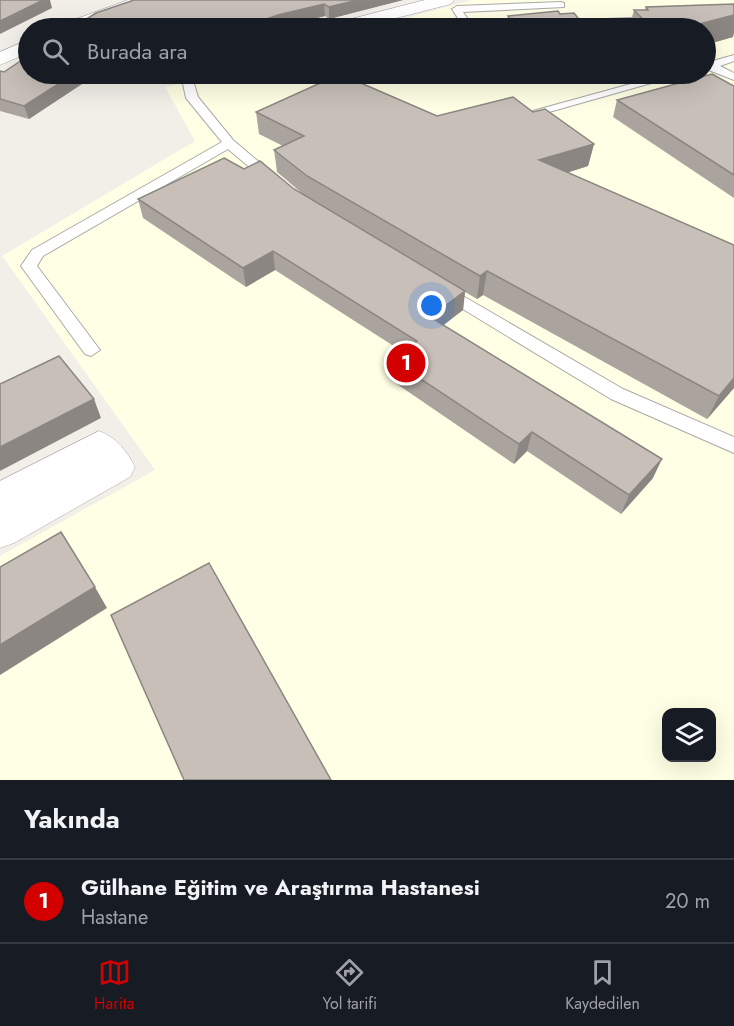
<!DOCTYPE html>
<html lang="tr">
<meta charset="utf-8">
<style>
body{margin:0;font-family:Jost,sans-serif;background:#20242c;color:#f1f3f6}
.controls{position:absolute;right:18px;bottom:18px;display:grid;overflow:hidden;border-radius:12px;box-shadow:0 6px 24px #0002}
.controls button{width:54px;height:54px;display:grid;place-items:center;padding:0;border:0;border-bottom:2px solid #363941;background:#171b24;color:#f1f3f6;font:30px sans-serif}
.you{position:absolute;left:432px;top:306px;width:21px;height:21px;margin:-15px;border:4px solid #fff;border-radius:50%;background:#1a73e8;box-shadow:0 0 0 9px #1a73e833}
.badge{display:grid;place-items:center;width:39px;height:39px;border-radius:50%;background:#d40000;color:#fff;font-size:20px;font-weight:700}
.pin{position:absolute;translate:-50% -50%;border:3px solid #fff;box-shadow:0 2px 6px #0006}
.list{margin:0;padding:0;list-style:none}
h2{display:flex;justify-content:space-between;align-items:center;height:78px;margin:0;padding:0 24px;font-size:26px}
h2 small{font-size:20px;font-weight:400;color:#9ea1a6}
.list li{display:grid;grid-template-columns:39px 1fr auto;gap:18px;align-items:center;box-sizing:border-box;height:84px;padding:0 24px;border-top:2px solid #363941}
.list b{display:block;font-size:22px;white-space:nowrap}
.list p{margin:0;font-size:20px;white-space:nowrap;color:#9ea1a6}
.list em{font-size:20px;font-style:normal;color:#9ea1a6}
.icon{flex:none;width:33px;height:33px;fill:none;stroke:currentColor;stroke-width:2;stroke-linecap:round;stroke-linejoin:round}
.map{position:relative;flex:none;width:734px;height:780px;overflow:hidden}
.search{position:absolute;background:#171b24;box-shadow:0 6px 24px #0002;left:18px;right:18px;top:18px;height:66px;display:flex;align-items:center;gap:15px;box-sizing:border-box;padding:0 21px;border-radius:33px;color:#9ea1a6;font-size:22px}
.sheet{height:162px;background:#171b24}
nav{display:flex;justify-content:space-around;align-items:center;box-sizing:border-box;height:84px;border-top:2px solid #363941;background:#171b24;font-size:16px;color:#9ea1a6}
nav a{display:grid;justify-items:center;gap:3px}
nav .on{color:#d40000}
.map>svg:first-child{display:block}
</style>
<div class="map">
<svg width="734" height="780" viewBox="0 0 734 780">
<rect width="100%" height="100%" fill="#f2efe9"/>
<path fill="#ffffe5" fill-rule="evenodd" d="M472,0h262v780h-734v-224l155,-86 -153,-214 193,-115 -30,-54 55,-13h486v-46h-338zM666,712h46v46h-46z"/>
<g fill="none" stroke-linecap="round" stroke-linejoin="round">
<g stroke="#a9a9a9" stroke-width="2">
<g id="lane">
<path d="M561,2l3,1v4l-101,5 11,16h-10l-12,-19 5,-3z"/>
<path d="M655,17l5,3 -2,2 -101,5 -5,-3 5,-3z"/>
<path d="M529,23l5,3 -1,2h-58l5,-3z"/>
<path d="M734,55v6l-14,5 14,7v7l-28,-11v-6z"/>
<path d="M181,74h10l7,23 35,43 46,39 -7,4 -5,-1 -39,-33 -185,107 -6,10 63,84 -9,6 -6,-2 -64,-88 11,-16 190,-108 -36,-44z"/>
<path d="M667,74h16l-148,42 -6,-4z"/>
<path d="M444,285l179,104 111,48v16l-123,-54 -173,-105 -2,-4z"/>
</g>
</g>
<g stroke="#a9a9a9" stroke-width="1">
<g id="street">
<path d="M128,0h25l-3,4 -66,24h-24l3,-4z"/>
<path d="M425,0h29l-3,4 -94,24h-28l3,-4z"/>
<path d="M28,40v13l-28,12v-13z"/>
<path d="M169,74h33l-3,4h-27z"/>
<path d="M99,431c17,6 28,20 36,36l-5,10 -116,66 -14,5v-67z"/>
</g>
</g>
<use href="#lane" fill="#fff" fill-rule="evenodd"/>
<use href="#street" fill="#fff" fill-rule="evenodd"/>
</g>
<g fill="#aba49e">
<path d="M403,0l-74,19 -4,-3 -50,12h-203l24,-15z"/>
<path d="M646,7l87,30 -28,8v-17h-76l5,-18h11z"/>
<path d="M560,14l26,14h-80l2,-12z"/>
<path d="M0,71l28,3h69l-68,45 -29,-8z"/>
<path d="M734,86v112l-121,-81 4,-17z"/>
<path d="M256,112l181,4 96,-4 61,32 -6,22 -21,7 167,215 -27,31 -224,-124 -6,4 -12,-7 -2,18 -20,15 210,153 -32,36 -94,-63 -13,13 -123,-84 1,-20 11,-8 -128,-82 -29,17 -103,-69 -5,-19 106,-30 50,20 10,6 -27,-23 -3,-22 9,-4 -24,-12z"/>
</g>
<g fill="#8b8681">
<path d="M43,0h7l2,8 -52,26v-13z"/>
<path d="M358,0h45l-74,19v-12z"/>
<path d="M324,4l1,12 -50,12h-35l38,-13z"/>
<path d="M734,15v18l-1,4 -28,8v-17h-21z"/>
<path d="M74,74h23l-68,45 -5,-13z"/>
<path d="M594,144l-6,22 -53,16 4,-22z"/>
<path d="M273,251l2,19 -29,17 -3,-19z"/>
<path d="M487,271l-4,24 -6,4 3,-23z"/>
<path d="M465,291l-2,19 -35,27 2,-20z"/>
<path d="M734,378v10l-27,31 12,-23z"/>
<path d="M94,399l7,19 -101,53v-24z"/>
<path d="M532,432l-5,19 -13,13 5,-20z"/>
<path d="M662,459l-9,19 -32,36 8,-19z"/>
<path d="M95,587l12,21 -107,67v-30z"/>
</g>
<g fill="#c7bfb8" stroke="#8b8681" stroke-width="1.5">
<path d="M0,0h43l-43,21z"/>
<path d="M134,0h224l-29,7 -5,-3 -46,11 -38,13 -7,-2 -5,2h-156l24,-15z"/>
<path d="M734,4v11l-50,13h-33l-17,-18h14l-2,-3z"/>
<path d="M558,11l2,3 14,-1 12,15h-71l-7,-12z"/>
<path d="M28,56v18h46l-50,32 -24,-7v-28l4,1z"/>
<path d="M340,74l97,42 76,-19 20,15 12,-3 49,35 -55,16 195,85v133l-15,18 -232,-125 -7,5 -173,-100 -33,-26 30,-14 -48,-24z"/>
<path d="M712,74l22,12v89l-117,-75z"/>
<path d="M224,158l20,11 16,-8 34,28 171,102 -35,26 232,142 -33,36 -97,-63 -13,12 -127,-84 25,-19 -144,-90 -30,17 -105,-69z"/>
<path d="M59,356l35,43 -94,48v-63z"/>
<path d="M61,532l34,55 -95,58v-78z"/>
<path d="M209,563l122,217h-147l-73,-165z"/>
</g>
</svg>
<div class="controls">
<button><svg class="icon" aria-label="layers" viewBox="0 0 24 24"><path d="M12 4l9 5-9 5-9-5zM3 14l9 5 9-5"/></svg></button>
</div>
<div class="you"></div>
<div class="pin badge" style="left:406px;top:363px">1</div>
<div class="search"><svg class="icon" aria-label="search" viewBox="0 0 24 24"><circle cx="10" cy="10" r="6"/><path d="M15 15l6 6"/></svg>Burada ara</div>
</div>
<section class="sheet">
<h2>Yakında<small></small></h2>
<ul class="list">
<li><span class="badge">1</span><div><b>Gülhane Eğitim ve Araştırma Hastanesi</b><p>Hastane</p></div><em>20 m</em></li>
</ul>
</section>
<nav>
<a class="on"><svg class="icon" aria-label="map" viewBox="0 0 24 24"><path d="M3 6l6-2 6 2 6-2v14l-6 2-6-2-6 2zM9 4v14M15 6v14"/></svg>Harita</a>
<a><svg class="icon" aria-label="directions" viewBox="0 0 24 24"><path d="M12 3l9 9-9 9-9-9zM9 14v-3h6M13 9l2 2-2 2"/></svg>Yol tarifi</a>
<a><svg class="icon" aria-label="saved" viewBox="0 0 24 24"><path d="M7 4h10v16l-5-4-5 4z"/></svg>Kaydedilen</a>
</nav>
